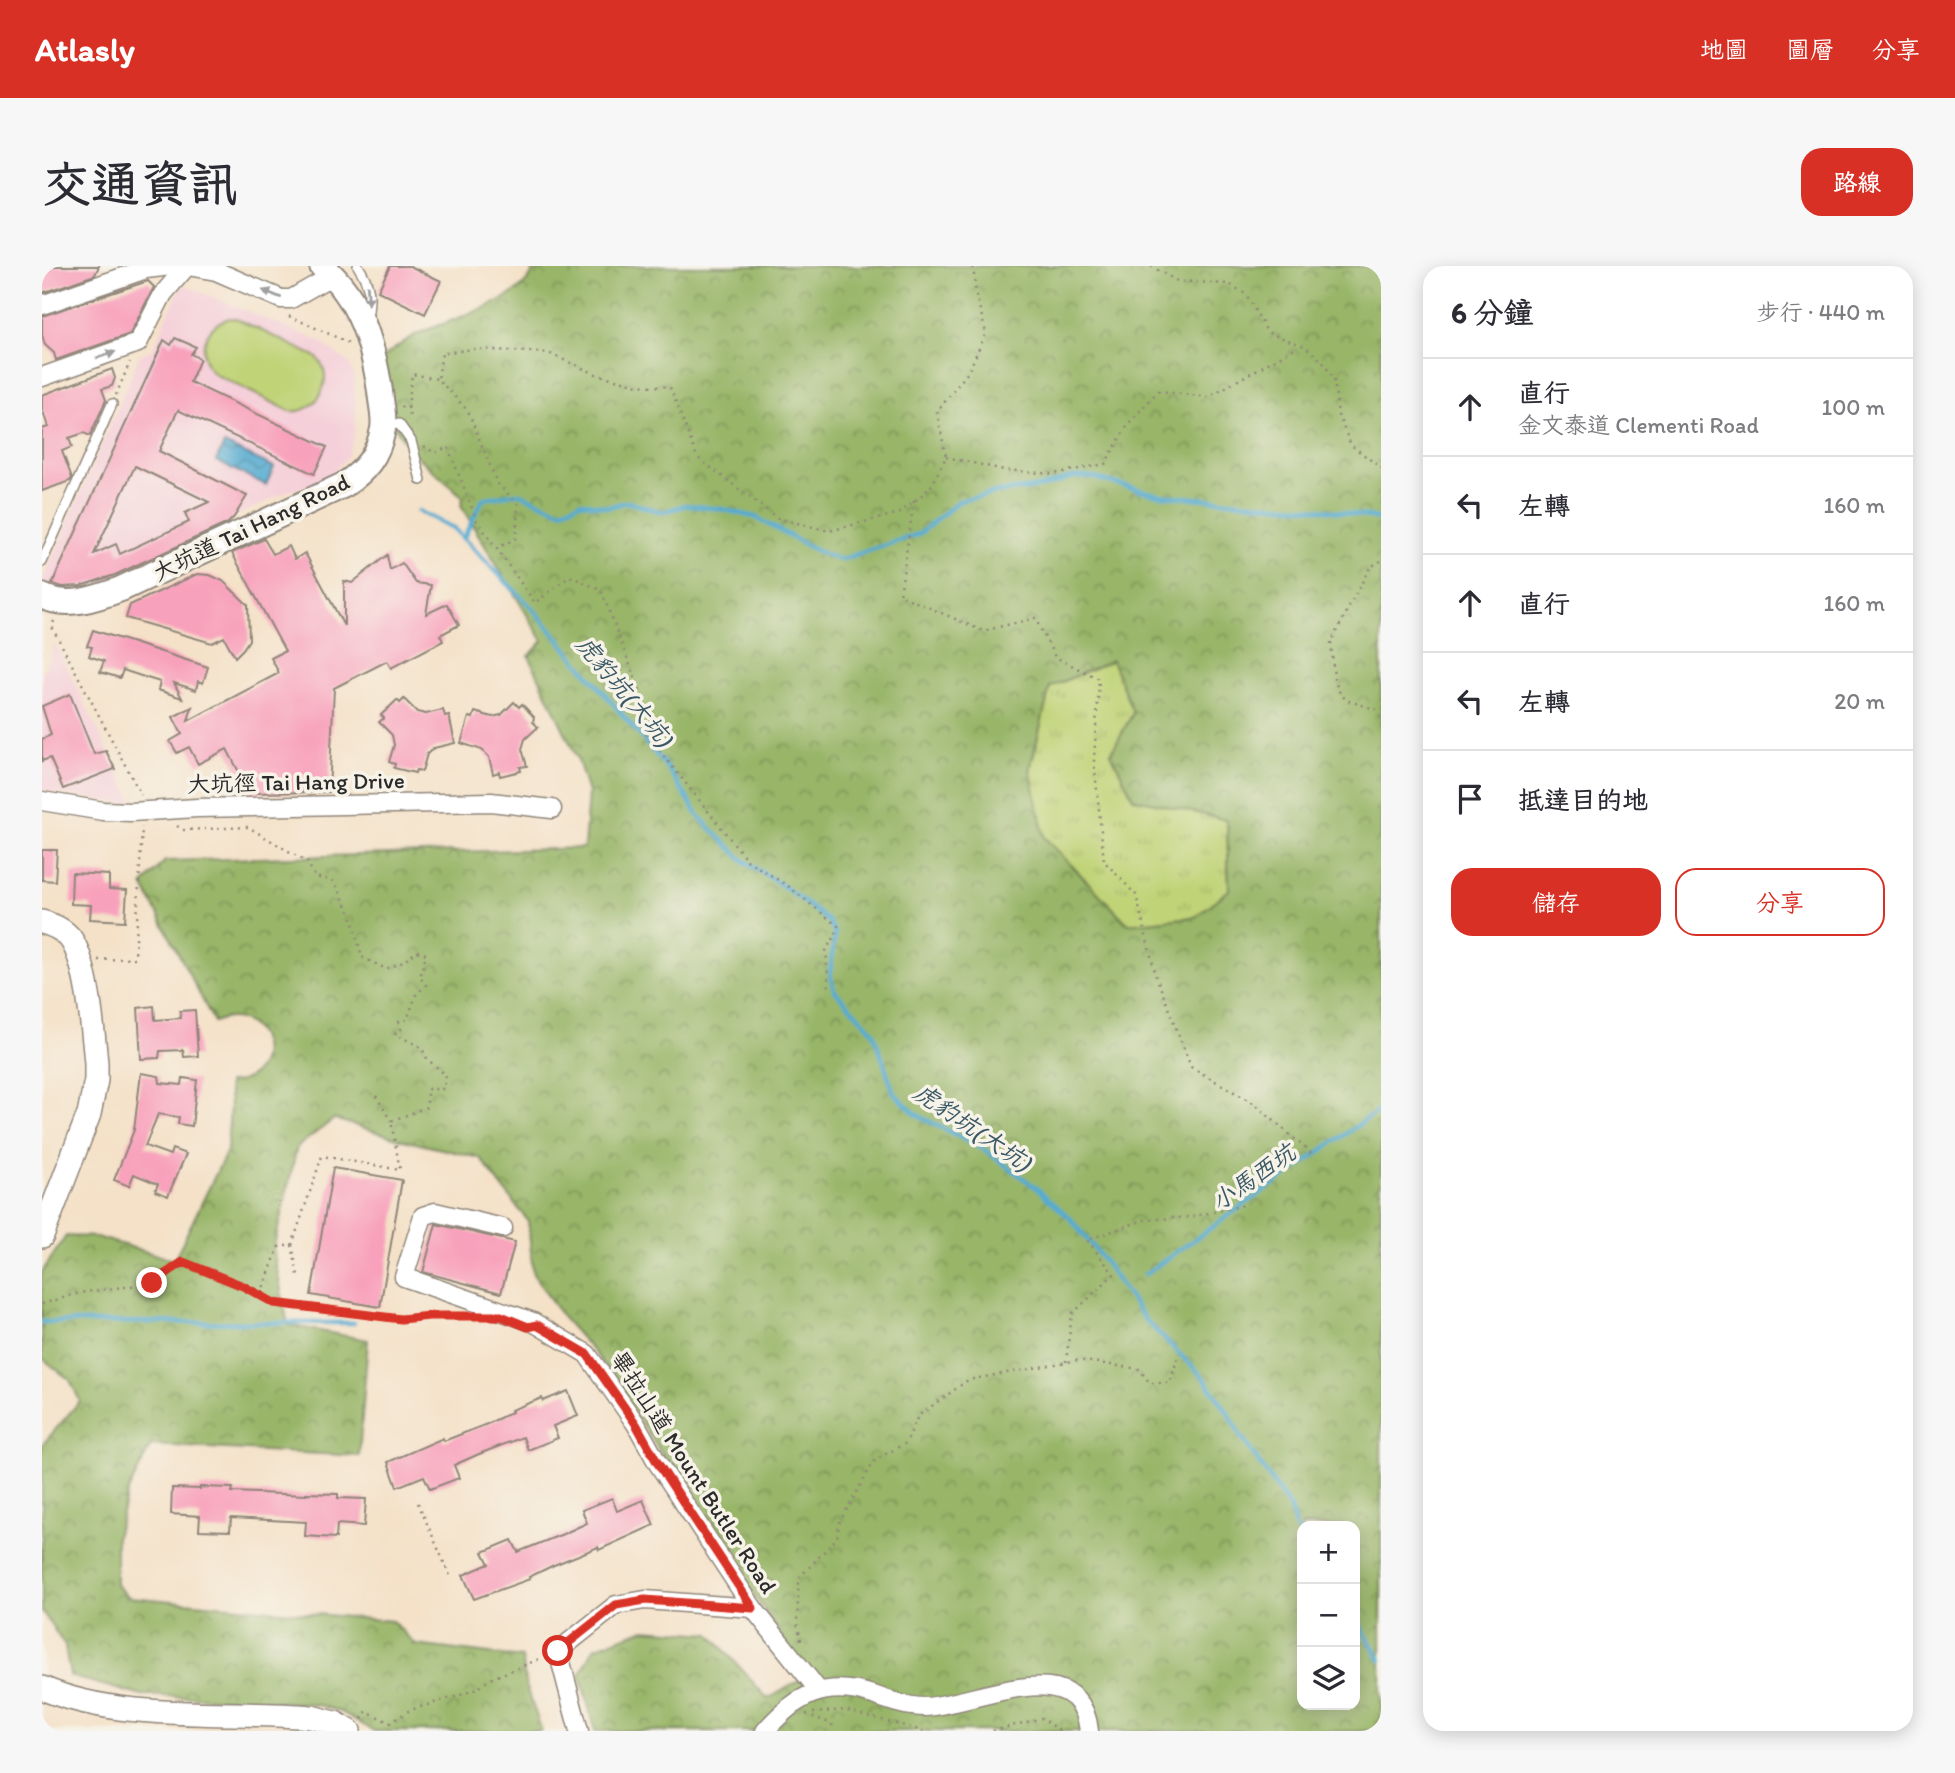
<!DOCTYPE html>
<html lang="zh-TW">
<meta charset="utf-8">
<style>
body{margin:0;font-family:Itim,"LXGW WenKai TC",sans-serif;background:#f7f7f7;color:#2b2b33}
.controls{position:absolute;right:21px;bottom:21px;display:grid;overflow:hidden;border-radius:14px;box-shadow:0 4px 18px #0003}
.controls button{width:63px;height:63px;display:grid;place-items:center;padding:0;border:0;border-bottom:2px solid #e1e1e2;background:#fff;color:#2b2b33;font:35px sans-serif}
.stop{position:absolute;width:21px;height:21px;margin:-16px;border:5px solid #d93025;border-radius:50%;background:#fff}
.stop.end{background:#d93025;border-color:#fff;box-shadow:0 2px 7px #0008}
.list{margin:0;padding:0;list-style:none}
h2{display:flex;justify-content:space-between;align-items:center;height:91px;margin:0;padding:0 28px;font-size:30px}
h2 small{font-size:23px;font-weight:400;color:#7c7c81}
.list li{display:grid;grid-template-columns:46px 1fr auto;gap:21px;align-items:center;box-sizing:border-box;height:98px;padding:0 28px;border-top:2px solid #e1e1e2}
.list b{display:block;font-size:26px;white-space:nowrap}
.list p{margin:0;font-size:23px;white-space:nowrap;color:#7c7c81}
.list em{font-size:23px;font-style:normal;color:#7c7c81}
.actions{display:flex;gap:14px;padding:21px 28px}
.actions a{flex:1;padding:16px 0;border:2px solid #d93025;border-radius:21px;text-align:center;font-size:24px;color:#d93025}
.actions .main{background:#d93025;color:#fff}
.icon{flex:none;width:38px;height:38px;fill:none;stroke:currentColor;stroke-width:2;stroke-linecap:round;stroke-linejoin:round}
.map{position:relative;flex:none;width:1339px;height:1465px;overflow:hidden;border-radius:21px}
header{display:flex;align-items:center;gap:42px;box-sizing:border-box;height:98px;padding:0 35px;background:#d93025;color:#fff}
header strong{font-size:33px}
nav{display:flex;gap:38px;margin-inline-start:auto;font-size:24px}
.intro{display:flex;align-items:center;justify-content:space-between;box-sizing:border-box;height:168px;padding:0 42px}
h1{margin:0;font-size:49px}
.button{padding:18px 32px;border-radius:21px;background:#d93025;color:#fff;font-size:24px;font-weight:700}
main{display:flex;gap:42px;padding:0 42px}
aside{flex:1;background:#fff;border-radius:21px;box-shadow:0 4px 18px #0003}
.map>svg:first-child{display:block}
</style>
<header>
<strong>Atlasly</strong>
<nav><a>地圖</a><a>圖層</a><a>分享</a></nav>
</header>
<div class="intro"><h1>交通資訊</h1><a class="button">路線</a></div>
<main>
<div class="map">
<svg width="1339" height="1465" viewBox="0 0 1339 1465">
<defs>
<pattern id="grass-tufts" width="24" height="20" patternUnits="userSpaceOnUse" patternTransform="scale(1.75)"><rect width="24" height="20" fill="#c0d377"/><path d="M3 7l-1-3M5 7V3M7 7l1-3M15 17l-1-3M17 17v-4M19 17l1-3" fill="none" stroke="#a5b567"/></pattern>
<pattern id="forest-crowns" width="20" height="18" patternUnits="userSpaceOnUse" patternTransform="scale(1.75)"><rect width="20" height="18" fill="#98b568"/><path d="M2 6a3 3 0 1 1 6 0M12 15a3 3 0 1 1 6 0" fill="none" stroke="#7c9356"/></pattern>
<pattern id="water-waves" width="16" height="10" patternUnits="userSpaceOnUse" patternTransform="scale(1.75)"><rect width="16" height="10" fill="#55abd2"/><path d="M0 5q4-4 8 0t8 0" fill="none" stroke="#478bab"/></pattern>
</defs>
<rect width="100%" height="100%" fill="#f7f3e8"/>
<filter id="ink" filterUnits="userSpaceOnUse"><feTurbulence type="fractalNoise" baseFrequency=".0143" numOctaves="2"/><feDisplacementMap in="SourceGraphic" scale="14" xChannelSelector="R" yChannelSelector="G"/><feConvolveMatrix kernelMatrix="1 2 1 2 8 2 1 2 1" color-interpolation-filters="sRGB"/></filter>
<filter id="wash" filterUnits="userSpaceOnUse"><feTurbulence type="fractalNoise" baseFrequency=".00686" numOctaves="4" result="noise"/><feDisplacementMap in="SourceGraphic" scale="28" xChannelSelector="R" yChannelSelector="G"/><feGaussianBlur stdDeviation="1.57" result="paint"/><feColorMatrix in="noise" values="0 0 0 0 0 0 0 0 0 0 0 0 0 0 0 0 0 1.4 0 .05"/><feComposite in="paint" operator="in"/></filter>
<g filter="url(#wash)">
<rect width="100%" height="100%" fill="#f4e1c8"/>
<g fill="#f5cfd9">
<path d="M140,18l139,58 28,21 5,13 2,38 -2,23 -7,20 -18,20 -16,8 -24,6 -55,26 -20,16 -116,52 -33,4 -23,-6 98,-228 13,-6z"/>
<path d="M13,378l80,161 -93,-14v-118z"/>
</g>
<path fill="url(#grass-tufts)" stroke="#767f51" stroke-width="2" d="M1071,394l20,53 -22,40 22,44 94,23 2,71 -34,26 -67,7 -84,-87 -14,-68 20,-82z"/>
<path fill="url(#forest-crowns)" stroke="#62704a" stroke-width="2" fill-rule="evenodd" d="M492,0h847v1465h-786l-15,-56 14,-27 50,-19 66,5 58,65 39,-23 -208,-318 -36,-40 -30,-44 -5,-53 -48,-63 -73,-17 -73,-22 -37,28 -24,103 15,75 80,15 -9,116 -208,-11 -24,48 -11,44v48l13,12 263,24 24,24 106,13 4,29 16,44h-168l-33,-19 -22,-7 -56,-5 -124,-5 -69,-19 -5,-30 -23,-35v-166l38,-44 -10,-21 -28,-22v-86l24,-36 31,1 77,23 53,-109 3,-45 -2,-23c59,-3 38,-83 -14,-61l-71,-137 22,-24 419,-13 4,-55 -10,-33 -49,-104 14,-15 -82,-135 2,-9 -52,-46 -23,-35 -11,-54c13,-9 26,-21 40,-28 29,-14 114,-34 117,-68zM1070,394l21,53 -22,40 22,45 94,22 2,70 -34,27 -67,7 -84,-87 -14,-68 20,-82zM1260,1260h53v179h-53z"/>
<path fill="#c0d377" stroke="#767f51" stroke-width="2" d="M188,52l9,2 76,36c23,19 3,59 -25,55l-76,-37c-20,-18 -10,-50 16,-56z"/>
<path fill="url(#water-waves)" stroke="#406b7e" stroke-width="2" d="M182,178l50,23 -8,18 -50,-24z"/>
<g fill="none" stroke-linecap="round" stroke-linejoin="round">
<g stroke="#55abd2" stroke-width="4.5">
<path d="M376,245l35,17 80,81 136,161 29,45 12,13 34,33 42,27 42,33 7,12 -5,40 4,17 39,41 21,62 23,22 68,35 49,36 36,32 31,39 45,64 58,57 25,36 11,21 49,71 7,22 6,7"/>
<path d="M421,273l20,-40 35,-6 43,18 20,-9 27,5 19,-5 36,10 23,-7 35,4 34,8 60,33 25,10 79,-26 40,-33 41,-9 42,-5 30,-10h19l68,18 161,14 61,10"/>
<path d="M1103,1008l236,-165"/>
<path d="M0,1056l312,1"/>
<path d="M1313,1344l7,19 19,31"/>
</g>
</g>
<g id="blocks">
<g fill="#f8a1bc" fill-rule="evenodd">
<path d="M0,0h57l-4,9 -53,18z"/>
<path d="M348,0h20l31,15 -16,33 -47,-23z"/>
<path d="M106,15l6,6 -24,47 -74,26 -2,-7 -9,-8 -3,-10v-19z"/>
<path d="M133,72l21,9 -5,7 9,5 -10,23 137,65 -13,27 -136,-64 -19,41 88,45 -13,21 -6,6 -113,52 -35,11 -17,1 -11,-3 112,-244 7,5zM93,200l74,36 -24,11 4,9 -69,32 -4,-10 -22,10z"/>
<path d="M70,103l3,9 -3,8 -10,3 4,11 -16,36 -6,-3 -15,5 3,9 -10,4 10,27 -2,3 -28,10v-62l6,-2 -6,-19v-13z"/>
<path d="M222,273l9,15 16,-8 6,13 10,-6 39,73v-45l8,2 35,-28 3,15 12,-7 14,20 15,2 -5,29 21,-10 12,21 -19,10 3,6 -52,27 -4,-7 -53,27 -5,104 -79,1 -23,-44 -29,15 -9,-17 -12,6 -7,-12 12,-7 -9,-17 19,-10 -4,14 91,-48 -8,-15 14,-7 -53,-98z"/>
<path d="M155,308l13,1 13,6 25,24 1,35 -6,9 -8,8 -11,-20 -12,6 -86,-25 4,-13z"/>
<path d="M51,364l115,37 -5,16 -5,-2 -2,9 -22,-7 8,15 -24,-8 2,-8 -13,-4 -24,-8 -3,8 -20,-6 4,-11 -15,-5 3,-9 -5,-1z"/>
<path d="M28,428l24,60 12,-3 9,18 -52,20 -13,-31 -8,3v-22l9,-4 -9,-29z"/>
<path d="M362,433l13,13 9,2 17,-4 2,6 4,-1 6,28 -21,5 -7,6 -5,17 -6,-1 -1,3 -21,-5 1,-4 -6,-2 5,-17 -2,-10 -13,-13 5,-4 -3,-3 16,-15 3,3z"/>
<path d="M472,436l5,5 3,-3 12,13 -1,5 5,5 -13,12 -3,10 5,17 -7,1 1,4 -21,5 -1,-4 -6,2 -4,-17 -7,-7 -21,-7 8,-26 4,1 2,-6 17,5 9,-2z"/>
<path d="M0,584h15l-2,31 -13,-1z"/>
<path d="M30,607l37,2v14l18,1 -2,31 -35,-2 1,-14 -20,-1z"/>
<path d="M112,740l1,14 26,-2 -1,-7 15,-1 3,46 -14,1 -1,-7 -23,1 -1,7 -18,1 -3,-51z"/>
<path d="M99,807l18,3 1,7 22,2 1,-7 14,2 -5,46 -14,-2 1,-7 -21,-3 -13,32 25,9 2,-6 14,5 -18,42 -13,-5 3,-7 -24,-10 -5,12 -15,-6 20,-50z"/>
<path d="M291,902l69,12 -22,127 -69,-12z"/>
<path d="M394,958l79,18 -14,51 -78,-21z"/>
<path d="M526,1125l10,25 -25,10 5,12 -30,12 -5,-13 -44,17 -25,11 5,13 -29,11 -6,-13 -27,11 -9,-25 55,-24 1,3 43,-17 25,-12 -1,-2 31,-12 1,3z"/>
<path d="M158,1221l33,1 -1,4 74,3v-2l32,1v4l28,1 -2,27 -27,-2 -1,14 -31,-2 1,-14 -75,-4 -1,13 -31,-1 1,-14 -29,-2 1,-26 28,1z"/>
<path d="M570,1232l5,13 26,-11 11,25 -55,25 -1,-3 -44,18 -25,12 1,2 -56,20 -11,-24 26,-11 -6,-12 29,-12 6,12 45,-18 24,-11 -5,-13z"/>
</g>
</g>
</g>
<g filter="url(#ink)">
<use href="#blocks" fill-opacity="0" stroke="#90867a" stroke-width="2"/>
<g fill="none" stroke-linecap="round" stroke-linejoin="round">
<g stroke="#90867a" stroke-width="12">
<g id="service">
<path d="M316,0c12,18 13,30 9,51"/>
<path d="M343,159l14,-1 12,17 10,39"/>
<path d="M0,296l70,-158"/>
</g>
</g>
<g stroke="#90867a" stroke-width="21">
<g id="minor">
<path d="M146,0l28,5 65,28h10l42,-24"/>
<path d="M0,39l104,-36 25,-3"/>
<path d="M0,111l96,-34 25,-49 24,-28"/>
<path d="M0,535l61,10 28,1 66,-4 294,-6 61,7"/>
<path d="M461,962l-68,-16 -12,4 -19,61 129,45 54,32 49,70 21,38 96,146 66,83"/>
<path d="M537,1465l-21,-80 58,-46 29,-5 108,8"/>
<path d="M723,1465c31,-36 60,-51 108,-36 17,6 33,12 52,12 48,-1 155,-59 164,24"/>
</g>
</g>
<g stroke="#90867a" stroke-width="26">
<g id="tertiary">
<path d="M0,656c11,3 21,7 28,16 18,24 23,94 26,125v17l-7,34 -47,122"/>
<path d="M0,1422c78,34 185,22 269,29l24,6 14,8"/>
</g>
</g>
<g stroke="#90867a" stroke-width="28">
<path id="secondary" d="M0,330c25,13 55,2 79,-7l223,-104c21,-14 34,-29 39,-56 2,-12 -2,-26 -3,-38 -7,-47 -20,-93 -58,-125"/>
</g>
<g stroke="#90867a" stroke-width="2.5" stroke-dasharray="2 5" stroke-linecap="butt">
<path d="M1109,0l26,15 52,3 17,10 21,38 39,15 16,14 12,18 4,36 13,30 30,23"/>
<path d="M247,50l58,26 2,3"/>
<path d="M74,129l14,-33"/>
<path d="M359,141h7l4,-33 26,5"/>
<path d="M366,141l2,11"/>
<path d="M382,180l11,7 13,-6 29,74 58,82 35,-27 31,14 44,114 -6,21 109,136 40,25 50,40 -3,11 -9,12 3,42"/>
<path d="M904,191l58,13 49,4 52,-10 24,-41 29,-32 50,6 87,-49"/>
<path d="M872,235l-14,94 83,36 52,-13 20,39 44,22 -5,81 10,101 32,34 20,81 35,91 64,37 59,52"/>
<path d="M454,283l20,-11 2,-34 -21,-21 -29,-72 -30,-32 4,-26 33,-4 73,4 48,21 42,11 32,2 27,70 80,61 52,13 71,-18 30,-25 16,-31 -9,-45 31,-40 18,-39 -10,-39 -3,-28"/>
<path d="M1339,295l-11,6 -39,75 3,37 5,12 7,9 35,11"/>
<path d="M12,355l-2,6 89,168"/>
<path d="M135,560l7,4 64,-3 59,35 8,15 19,4 17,33 11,43 24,12 17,-7 14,-11 9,3 -6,23 6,8 -10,10 -9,25 -8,2 2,7 -6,5 24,12 6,7 2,6 19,16 -2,14h-17v18l-36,14 9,49 -78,-14 -30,89 -13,2 -19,49"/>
<path d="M56,694l37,-2 7,-131"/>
<path d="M334,830l15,25"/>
<path d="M250,979l6,30"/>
<path d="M0,1038l37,-11 74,-10 30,-21 60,24 30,17 128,16 62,-3"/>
<path d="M1024,1096l6,-48 42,-40 -27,-34 57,-20 47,-3 53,-12"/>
<path d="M376,1237l33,75"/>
<path d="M759,1374l-4,-17 2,-45 38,-40 2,-15 36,-63 31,-17 12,-27 50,-36 110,-20 61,9 11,14h20l9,-30"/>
<path d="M771,1447l32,-3 78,21"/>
<path d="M764,1448l26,10 1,7"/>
<path d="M320,1453l5,-8 23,12 20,-13 48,-14 19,-7 13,-10 52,-21"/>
<path d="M951,1465l49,-13 18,13"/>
</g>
<use href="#service" stroke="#fff" stroke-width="9"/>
<use href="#minor" stroke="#fff" stroke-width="18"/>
<use href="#tertiary" stroke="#fff" stroke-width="23"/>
<use href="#secondary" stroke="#fff" stroke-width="24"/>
</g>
<defs><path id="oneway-solid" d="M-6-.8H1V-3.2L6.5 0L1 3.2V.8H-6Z" transform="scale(1.75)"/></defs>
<g fill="#a0a0a0">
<use href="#oneway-solid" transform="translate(230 28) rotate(-158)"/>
<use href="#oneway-solid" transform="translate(326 29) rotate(86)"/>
<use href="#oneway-solid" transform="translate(64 89) rotate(-19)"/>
</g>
</g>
<g fill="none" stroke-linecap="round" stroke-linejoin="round" filter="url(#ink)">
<path stroke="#d93025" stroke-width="9" d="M110,1017l31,-21 60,24 31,17 127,16 28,-3h72l27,11 9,-2 50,29 49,70 21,38 96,146 -108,-8 -29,5 -58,46"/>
</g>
<g text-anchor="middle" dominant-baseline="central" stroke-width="7" stroke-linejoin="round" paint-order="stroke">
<g font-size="23" fill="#2b2b2b" stroke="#f7f3e8">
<text transform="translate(209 261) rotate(-26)">大坑道 Tai Hang Road</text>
<text transform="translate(254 516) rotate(-1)">大坑徑 Tai Hang Drive</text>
<text transform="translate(652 1206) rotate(57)">畢拉山道 Mount Butler Road</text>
</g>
<g font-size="24" font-style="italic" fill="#3a5865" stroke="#f7f3e8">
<text transform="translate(583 425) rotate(50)">虎豹坑(大坑)</text>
<text transform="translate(931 861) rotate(34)">虎豹坑(大坑)</text>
<text transform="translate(1211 911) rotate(-35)">小馬西坑</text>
</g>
</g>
</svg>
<div class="controls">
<button>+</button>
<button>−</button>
<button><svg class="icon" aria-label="layers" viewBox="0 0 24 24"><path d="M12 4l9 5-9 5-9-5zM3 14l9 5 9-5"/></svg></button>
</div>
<div class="stop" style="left:516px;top:1385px"></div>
<div class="stop end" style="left:110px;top:1017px"></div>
</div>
<aside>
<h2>6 分鐘<small>步行 · 440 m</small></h2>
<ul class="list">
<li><svg class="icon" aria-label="ahead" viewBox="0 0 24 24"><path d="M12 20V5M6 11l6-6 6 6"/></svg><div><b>直行</b><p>金文泰道 Clementi Road</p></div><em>100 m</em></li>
<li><svg class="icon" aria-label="left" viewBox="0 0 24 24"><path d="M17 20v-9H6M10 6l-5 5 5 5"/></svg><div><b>左轉</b></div><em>160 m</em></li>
<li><svg class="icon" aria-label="ahead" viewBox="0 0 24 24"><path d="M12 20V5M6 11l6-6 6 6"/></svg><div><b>直行</b></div><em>160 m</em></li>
<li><svg class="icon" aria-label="left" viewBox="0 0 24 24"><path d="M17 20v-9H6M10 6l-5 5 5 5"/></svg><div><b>左轉</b></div><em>20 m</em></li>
<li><svg class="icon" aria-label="arrive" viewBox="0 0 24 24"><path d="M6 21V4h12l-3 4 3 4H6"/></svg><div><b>抵達目的地</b></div></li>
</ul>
<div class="actions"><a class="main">儲存</a><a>分享</a></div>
</aside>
</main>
